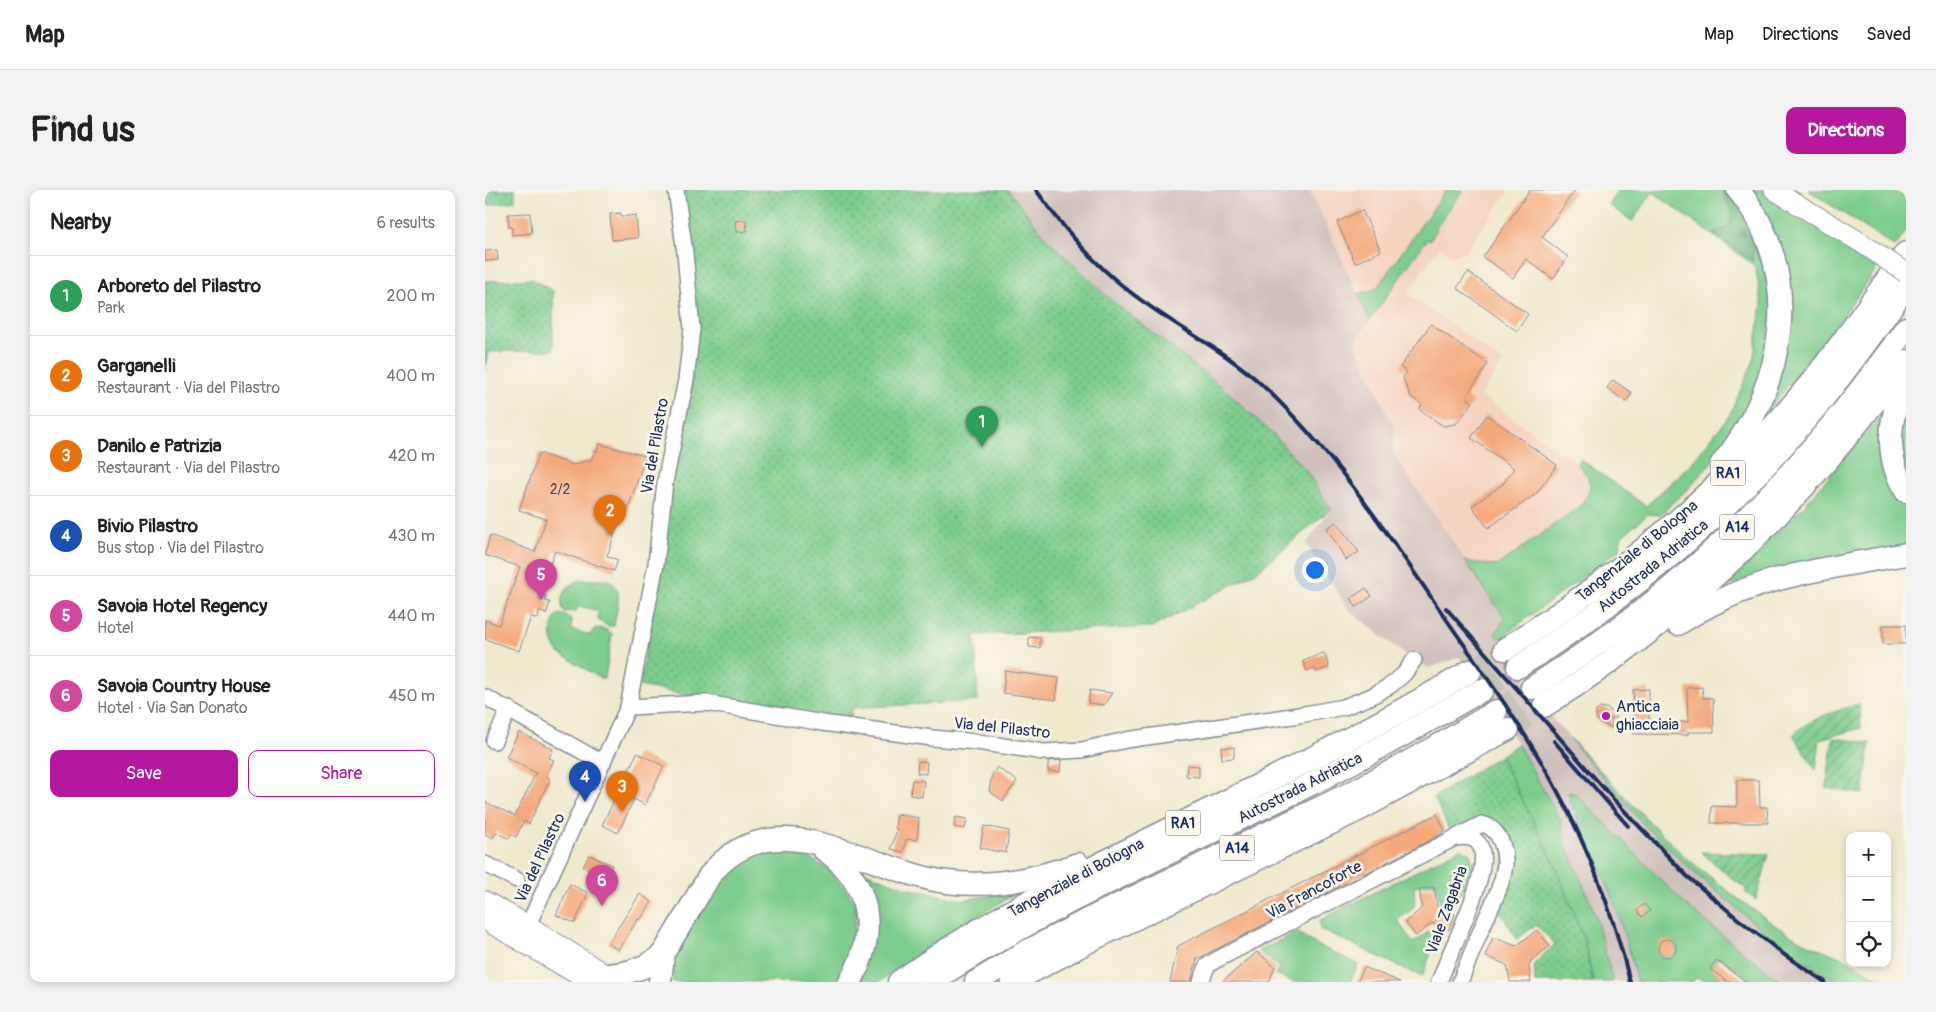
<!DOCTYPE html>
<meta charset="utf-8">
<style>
body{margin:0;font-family:Pangolin,sans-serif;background:#f2f2f2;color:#222}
.controls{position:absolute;right:15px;bottom:15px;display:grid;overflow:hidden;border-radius:10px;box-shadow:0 2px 8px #0003}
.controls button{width:45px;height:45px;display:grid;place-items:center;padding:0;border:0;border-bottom:1px solid #e0e0e0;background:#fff;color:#222;font:25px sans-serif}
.you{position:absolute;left:829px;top:379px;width:18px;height:18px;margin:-12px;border:4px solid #fff;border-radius:50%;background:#1a73e8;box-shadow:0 0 0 8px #1a73e833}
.badge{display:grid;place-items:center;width:32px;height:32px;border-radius:50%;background:#b5179e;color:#fff;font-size:16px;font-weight:700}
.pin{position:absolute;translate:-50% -41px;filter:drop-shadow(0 1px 2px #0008)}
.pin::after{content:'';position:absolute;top:26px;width:18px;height:15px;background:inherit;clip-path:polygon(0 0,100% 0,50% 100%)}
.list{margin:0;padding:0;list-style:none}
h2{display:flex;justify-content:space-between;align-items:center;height:65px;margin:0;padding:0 20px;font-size:21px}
h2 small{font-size:16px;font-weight:400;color:#767676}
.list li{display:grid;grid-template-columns:32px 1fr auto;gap:15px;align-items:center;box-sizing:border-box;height:80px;padding:0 20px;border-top:1px solid #e0e0e0}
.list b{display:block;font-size:19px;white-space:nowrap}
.list p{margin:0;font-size:16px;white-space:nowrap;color:#767676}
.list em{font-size:16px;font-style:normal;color:#767676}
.actions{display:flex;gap:10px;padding:15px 20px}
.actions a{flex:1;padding:11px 0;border:1px solid #b5179e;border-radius:10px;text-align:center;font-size:18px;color:#b5179e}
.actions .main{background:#b5179e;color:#fff}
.icon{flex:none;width:28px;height:28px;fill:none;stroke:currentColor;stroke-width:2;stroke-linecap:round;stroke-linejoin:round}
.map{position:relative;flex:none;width:1421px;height:792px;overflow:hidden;border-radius:10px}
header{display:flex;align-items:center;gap:30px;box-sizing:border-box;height:70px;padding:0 25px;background:#fff;border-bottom:1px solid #e0e0e0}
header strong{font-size:24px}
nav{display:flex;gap:28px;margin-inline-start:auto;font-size:18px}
.intro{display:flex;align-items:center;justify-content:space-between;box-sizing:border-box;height:120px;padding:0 30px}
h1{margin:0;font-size:35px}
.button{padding:12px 22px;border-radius:10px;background:#b5179e;color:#fff;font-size:18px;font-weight:700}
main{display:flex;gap:30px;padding:0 30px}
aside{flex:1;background:#fff;border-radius:10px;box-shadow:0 2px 8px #0003}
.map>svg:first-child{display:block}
</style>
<header>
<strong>Map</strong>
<nav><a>Map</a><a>Directions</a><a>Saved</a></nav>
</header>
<div class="intro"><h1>Find us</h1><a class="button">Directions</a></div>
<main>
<aside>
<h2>Nearby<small>6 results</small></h2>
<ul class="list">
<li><span class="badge" style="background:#2e9e5b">1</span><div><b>Arboreto del Pilastro</b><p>Park</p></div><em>200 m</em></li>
<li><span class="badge" style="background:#e8710a">2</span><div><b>Garganelli</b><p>Restaurant · Via del Pilastro</p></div><em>400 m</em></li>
<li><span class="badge" style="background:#e8710a">3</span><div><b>Danilo e Patrizia</b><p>Restaurant · Via del Pilastro</p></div><em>420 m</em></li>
<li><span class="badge" style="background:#1a4fb4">4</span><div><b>Bivio Pilastro</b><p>Bus stop · Via del Pilastro</p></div><em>430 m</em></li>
<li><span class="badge" style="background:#d1479c">5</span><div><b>Savoia Hotel Regency</b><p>Hotel</p></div><em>440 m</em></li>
<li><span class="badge" style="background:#d1479c">6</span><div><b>Savoia Country House</b><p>Hotel · Via San Donato</p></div><em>450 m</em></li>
</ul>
<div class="actions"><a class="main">Save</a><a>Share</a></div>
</aside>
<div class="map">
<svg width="1421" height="792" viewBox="0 0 1421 792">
<defs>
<pattern id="forest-firs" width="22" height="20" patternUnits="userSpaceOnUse" patternTransform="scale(1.25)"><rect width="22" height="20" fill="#65b078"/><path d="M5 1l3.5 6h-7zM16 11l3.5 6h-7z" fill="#529066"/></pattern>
<pattern id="park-dots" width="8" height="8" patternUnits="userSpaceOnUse" patternTransform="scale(1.25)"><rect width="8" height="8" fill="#7ccc8d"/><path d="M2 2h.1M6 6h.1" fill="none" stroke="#65a676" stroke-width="1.8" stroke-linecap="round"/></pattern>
<pattern id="garden-furrows" width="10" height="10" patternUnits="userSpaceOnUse" patternTransform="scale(1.25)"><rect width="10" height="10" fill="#7ccc8d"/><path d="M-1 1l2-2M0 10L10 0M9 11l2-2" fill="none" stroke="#65a676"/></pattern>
</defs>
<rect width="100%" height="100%" fill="#fbf7ec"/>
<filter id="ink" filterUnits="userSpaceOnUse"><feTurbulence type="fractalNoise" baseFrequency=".02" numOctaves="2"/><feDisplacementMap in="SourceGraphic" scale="10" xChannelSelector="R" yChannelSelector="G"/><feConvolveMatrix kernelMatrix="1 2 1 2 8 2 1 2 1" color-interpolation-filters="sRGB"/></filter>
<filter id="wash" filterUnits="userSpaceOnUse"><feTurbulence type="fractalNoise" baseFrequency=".0096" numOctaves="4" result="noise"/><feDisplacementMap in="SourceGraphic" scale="20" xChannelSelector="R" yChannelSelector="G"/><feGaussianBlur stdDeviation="1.12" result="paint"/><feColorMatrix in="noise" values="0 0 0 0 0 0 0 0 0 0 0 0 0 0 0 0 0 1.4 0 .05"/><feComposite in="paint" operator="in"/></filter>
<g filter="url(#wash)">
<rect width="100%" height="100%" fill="#efe9ce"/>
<path fill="#f4d3c1" d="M825,0h199l-43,61 -14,5 -12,-9 -33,46 96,69 -23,33 97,69 12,15 1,8 -2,9 -7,8 -84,62 -32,-5 -72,-107 2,-25 -40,-87 14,-22z"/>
<path fill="#d0c0bc" d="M523,0h302l60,130 -15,23 40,86 -2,25 112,164 -10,16 59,86 67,73 64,64 48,38 43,31 27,16 47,19v2h3l32,19h-130l-36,-25 -59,25h-67l-9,-43 -84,-183 18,-12 -58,-87 -31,11 -21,-11 -58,-46 -44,-67 25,-35 -25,-38 -30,-34 -53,-50 -110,-85 -66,-63z"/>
<g fill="#7ccc8d" stroke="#4c7e76">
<path d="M961,0h17l-28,39 1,2 -6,9 -3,-1 -57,81 -12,-26 18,-5z"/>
<path d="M1131,0h115l11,12 34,94 -19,93 -36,62 -29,34 -32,30 -12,-1 -27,23 -1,12 -121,90 -4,-5 10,-16 -40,-57 32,5 84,-61c13,-17 11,-27 -4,-41l3,-5 66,47 45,-42 38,-48 24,-54 9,-58 -7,-38 -102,-74 -21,29 -23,-16 9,-13z"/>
<path d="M1262,0h18l112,78 -49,69 -73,89 31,-91z"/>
<path d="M1323,0h98v41l-11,16z"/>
<path d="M1421,209v79c-9,-23 -9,-55 0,-79z"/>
<path d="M1399,222l22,89v45l-181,40 79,-80z"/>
<path d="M95,390h29c16,10 7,30 5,46h-6l-9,-5 -2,-5 2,-5 -20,-5 -3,5 -12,1c-7,-14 2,-28 16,-32z"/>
<path d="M75,424l8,3 4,5 -1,6 1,2 18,5 4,-6c7,-2 13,0 18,5l-7,44 -3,1 -43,-26c-9,-12 -10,-25 -2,-38z"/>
<path d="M1085,548l51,55 64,64 48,38 43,31 27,16 47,19v2h3l32,19h-46l-15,-8 -52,-36 -81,-68 -46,-44 -65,-75z"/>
<path d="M1033,554l43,78 3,17 31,75 18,68h-20l-9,-43 -31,-79 -53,-104z"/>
<path d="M1086,602l5,2 112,113 82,67 14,8h-29l-36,-25 -9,12 11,8v2h-6l-7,3 -9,-4 -5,1 -1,3h-56c-9,-36 -19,-73 -34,-107 -11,-28 -26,-54 -35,-82z"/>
<path d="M975,659l9,3 5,13 -4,23c-11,3 -16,9 -19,20l-11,-5 -4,-20 -22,3c1,24 4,20 -17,34l16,23 19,-14 7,2 -17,46 -102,-48v-9z"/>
<path d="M313,661l33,20 24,31 -1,36 -17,44h-164l1,-22 20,-40 32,-45 32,-22z"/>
<path d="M367,673l18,11 36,14 56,12 60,-10 -76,45 -67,47h-17z"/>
<path d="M812,742l20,13 41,19 -8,18h-57l-18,-8 4,-7 -21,-16z"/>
</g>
<path fill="url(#forest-firs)" stroke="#40706b" d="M1238,0h5l23,31 12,39h-4l-5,-10 -2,2 1,9h-1l-39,-27c3,-4 6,-3 10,-5 17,-8 5,-25 -1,-36z"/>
<g fill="url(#park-dots)" stroke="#4c7e76">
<path d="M0,0h30v11l-30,5z"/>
<path d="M197,0h326l39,49 66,63 109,85 54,50 30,34 25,38 -75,63 -103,55 -178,8 3,66 -126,7 -1,13 -156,-24 -55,-11 31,-201 21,-107z"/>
<path d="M47,89l21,12v59l-65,2 -3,18v-89z"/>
<path d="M1015,566l53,104 31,79 9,43h-58l-1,-18 21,-20 -19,-19 -19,14 -20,-32 9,-64 -14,-24h-12l-29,15 -17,-37z"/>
</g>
<g fill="url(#garden-furrows)" stroke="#4c7e76">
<path d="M1374,514l2,24 -41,11 -4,31 -23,-35c16,-17 44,-24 66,-31z"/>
<path d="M1348,548l37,5 -7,51 -37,-6z"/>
<path d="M1216,662l68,2 -13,46 -10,-7v-5l-11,-7z"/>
</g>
<g id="blocks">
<g fill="#f4a97b">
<path d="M1045,0h45l-33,47 26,20 -15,22 -27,-20 -13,19 -30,-21z"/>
<path d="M877,20l19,41 -26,12 -18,-41z"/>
<path d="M45,23l2,20 -20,2v-8h-3l-1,-13z"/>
<path d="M136,23v4l15,-2 2,23 -26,2 -2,-26z"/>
<path d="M261,30l1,11 -10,1 -2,-11z"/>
<path d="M12,60l1,10 -13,1v-10z"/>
<path d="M983,82l60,42 -11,17 -60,-43z"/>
<path d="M946,134l57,40 -22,33 7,5 -17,22 -13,2 -24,-17 3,-4 -11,-8 -8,-19 4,-6 -7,-5z"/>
<path d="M1128,190l19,13 -6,9 -19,-14z"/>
<path d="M1002,225l70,50 -21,29 -48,34 -16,-22 31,-22 11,-16 -43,-30z"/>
<path d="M114,254l47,12 -21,61 -4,-1 -14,40 11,4 -4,11 -59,-20 -16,43 7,2 -1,5 5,1 -4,12 -7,-3 -1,8 -7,-2 -12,34 -34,-12v-19l14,5 21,-58 -35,-12 5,-20 45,17 11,-33 -27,-9 20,-57 34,12 19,-6 2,-8 3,1z"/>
<path d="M851,332l23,30 -13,8 -19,-32z"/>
<path d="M881,398l6,8 -16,11 -5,-9z"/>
<rect x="1398" y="435" width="23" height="19"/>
<path d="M544,447l11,1v10l-11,-1z"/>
<path d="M838,463l2,1 4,13 -13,5 -2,-4 -7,3 -4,-10z"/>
<path d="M520,481l54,7 -3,22 -53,-7z"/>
<path d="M1217,497l1,11h10l1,34h-26v3l-54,-1 -1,-44 16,-1v33h39l-1,-34z"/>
<path d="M605,500l22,3 -8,12 -16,-2z"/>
<path d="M1117,517l7,2 8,9h-6l1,10 -13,-6 -3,-4v-7z"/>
<path d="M34,542l34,17 -4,9 5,2 -8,17 4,2 -21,45 -5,-3 -8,16 -5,-3 -2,5 -13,-7 -3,6 -8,-4v-32l30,14 21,-43 -30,-16z"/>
<path d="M749,557v11l-12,1 -1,-11z"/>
<path d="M152,563l27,13 -19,39 -11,-6 -16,34 -16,-8z"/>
<path d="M576,570l-1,12 -12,-1v-10z"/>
<path d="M433,571l9,1 -1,12 -9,-1z"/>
<path d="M702,575l12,1v11l-13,-1z"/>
<path d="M512,577l20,14 -14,20 -14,-10 3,-16z"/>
<path d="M427,590l12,1 -2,16 -12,-2z"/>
<path d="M1252,590h22l1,27h7l1,16h-57l1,-17 25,1z"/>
<path d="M412,624l22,4 -2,22 -11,-1 -3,13 -12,-3 6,-20 -2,-1z"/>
<path d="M952,624l8,16 -3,4 -245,125 -6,23h-21l8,-36z"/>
<path d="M471,627l11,2 -2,10 -11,-2z"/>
<path d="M499,636l25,5 -3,22 -26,-5z"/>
<path d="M104,665l23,10 -6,13 -23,-11z"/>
<path d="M85,694l18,9 -13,30 -19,-8z"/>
<path d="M949,697l3,20 18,7 -6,16 -17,-7 -16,13 -11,-14 14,-11 3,-5 -3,-17z"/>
<path d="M155,704l12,8 -12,18 -2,-1 -20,31 -10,-7z"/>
<path d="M1159,714l6,7 -8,6 -5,-7z"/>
<path d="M1052,740l13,16 -19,15 -2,5 2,16h-21l-3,-17 -22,-9 8,-19 23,9z"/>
<circle cx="1182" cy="758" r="9"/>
<path d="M772,762l18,15 -6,15h-47z"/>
<path d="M1231,770l31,22h-19l-18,-13z"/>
<path d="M879,777l36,15h-43z"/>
</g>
</g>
</g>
<g filter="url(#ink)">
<use href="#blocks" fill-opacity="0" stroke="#858c96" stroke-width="1"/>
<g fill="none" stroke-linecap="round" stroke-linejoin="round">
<g stroke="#c5c4b8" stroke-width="22" stroke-dasharray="22 11" stroke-linecap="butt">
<path d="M985,481l35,-22"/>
<path d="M997,500l36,-23"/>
<path d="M1011,521l36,-23"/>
<path d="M1023,539l36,-23"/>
</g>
<g stroke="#858c96" stroke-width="18">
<g id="minor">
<path d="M0,507l118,66"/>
<path d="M143,517l78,-4 117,20 109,15 45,4 67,10 38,-2 44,-10 173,-25 45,-8 28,-11 19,-11 13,-11 10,-14"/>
<path d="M9,551l15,-32"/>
<path d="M0,674l32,16"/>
<path d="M39,744l104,-227 28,-143 9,-82 21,-102 6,-51 -7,-76 -9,-63"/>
<path d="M716,792l6,-16 9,-6 266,-136c18,4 26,29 22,47 -3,17 -12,34 -19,50 -9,20 -17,41 -25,61"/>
<path d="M954,792c7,-18 14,-35 22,-53 8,-21 47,-100 -5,-91"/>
</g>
</g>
<g stroke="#858c96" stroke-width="21">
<g id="major">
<path d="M1289,0l86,52"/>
<path d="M0,711l43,24 89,57"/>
<path d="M0,730l105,62"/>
</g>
</g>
<g stroke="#858c96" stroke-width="25">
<g id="highway">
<path d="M1421,193c-18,34 -22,74 0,108"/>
<path d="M1236,275c65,-79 85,-192 17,-275"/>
<path d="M1193,434c71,-48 146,-55 228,-70"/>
<path d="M1020,459c108,-69 210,-152 293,-251 39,-46 73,-96 108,-145"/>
<path d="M1033,477c62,-40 123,-84 178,-134 81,-71 149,-158 210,-247"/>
<path d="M1047,498c52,-34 103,-69 150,-110 85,-73 159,-158 224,-250"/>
<path d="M1059,516c122,-76 229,-176 318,-288 15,-19 31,-37 44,-57"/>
<path d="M338,659c49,33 55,84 27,133"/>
<path d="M122,785c22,-2 39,-6 56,-21l47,-79c64,-80 159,-3 237,7 45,6 89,-3 131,-18"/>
<path d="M175,792l3,-28"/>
<path d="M414,792c82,-59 173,-104 263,-149 104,-51 208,-102 308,-162"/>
<path d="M446,792c114,-75 240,-129 362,-189 64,-32 127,-67 189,-103"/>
<path d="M491,792l48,-29 63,-33 268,-129 90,-49 51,-31"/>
<path d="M527,792l83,-44 267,-130 146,-79"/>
</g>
</g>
<use href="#minor" stroke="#fff" stroke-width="15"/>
<use href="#major" stroke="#fff" stroke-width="19"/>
<use href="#highway" stroke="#fff" stroke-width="22"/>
<g stroke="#1b2f5e" stroke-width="4">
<path d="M551,0c25,35 54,70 88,97 43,36 96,59 137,97 67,62 119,138 170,213 41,60 85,119 120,182 35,63 62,133 79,203"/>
<path d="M961,418l168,192 73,76 51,43 48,37 39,26"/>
<path d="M1069,551l74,85"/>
</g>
<g stroke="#858c96" stroke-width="21" stroke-linecap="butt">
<path id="major-bridge" d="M1375,52l46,31"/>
</g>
<use href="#major-bridge" stroke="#fff" stroke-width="19"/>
</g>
</g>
<circle fill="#b5179e" stroke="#fbf7ec" stroke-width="2" cx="1121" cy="526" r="5"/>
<g text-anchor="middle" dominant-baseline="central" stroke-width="5" stroke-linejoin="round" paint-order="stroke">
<g font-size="14" fill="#514e65">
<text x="75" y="299">2/2</text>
</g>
<g fill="#fbf7ec" stroke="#5e6b89" stroke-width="1">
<rect x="1225.5" y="270.5" width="35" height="25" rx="4"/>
<rect x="1234.5" y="324.5" width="35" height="25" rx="4"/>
<rect x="680.5" y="620.5" width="35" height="25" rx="4"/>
<rect x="734.5" y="645.5" width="35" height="25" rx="4"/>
</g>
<g font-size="15" font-weight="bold" fill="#1b2f5e">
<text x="1243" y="283">RA1</text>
<text x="1252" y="337">A14</text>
<text x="698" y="633">RA1</text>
<text x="752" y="658">A14</text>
</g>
<g font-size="16" fill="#1b2f5e" stroke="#fbf7ec">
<text transform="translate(170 256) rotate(-80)">Via del Pilastro</text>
<text transform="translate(1152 361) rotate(-39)">Tangenziale di Bologna</text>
<text transform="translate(1168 376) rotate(-39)">Autostrada Adriatica</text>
<text transform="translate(517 538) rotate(6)">Via del Pilastro</text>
<text transform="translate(815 598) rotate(-27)">Autostrada Adriatica</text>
<text transform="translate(55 668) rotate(-65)">Via del Pilastro</text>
<text transform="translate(591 688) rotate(-28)">Tangenziale di Bologna</text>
<text transform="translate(829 700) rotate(-28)">Via Francoforte</text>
<text transform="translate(962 720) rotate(-70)">Viale Zagabria</text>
</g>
<g font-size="16" fill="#1b2f5e" stroke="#fbf7ec" text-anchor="start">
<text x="1131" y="517">Antica<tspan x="1131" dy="18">ghiacciaia</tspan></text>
</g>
</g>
</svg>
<div class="controls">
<button>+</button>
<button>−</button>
<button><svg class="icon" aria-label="locate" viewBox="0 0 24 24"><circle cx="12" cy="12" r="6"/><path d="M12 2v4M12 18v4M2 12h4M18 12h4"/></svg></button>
</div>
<div class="you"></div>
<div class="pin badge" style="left:497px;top:257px;background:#2e9e5b">1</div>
<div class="pin badge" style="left:125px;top:346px;background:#e8710a">2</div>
<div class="pin badge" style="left:137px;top:622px;background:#e8710a">3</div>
<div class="pin badge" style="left:100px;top:612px;background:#1a4fb4">4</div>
<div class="pin badge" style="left:56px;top:410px;background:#d1479c">5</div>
<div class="pin badge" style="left:117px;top:716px;background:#d1479c">6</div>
</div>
</main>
